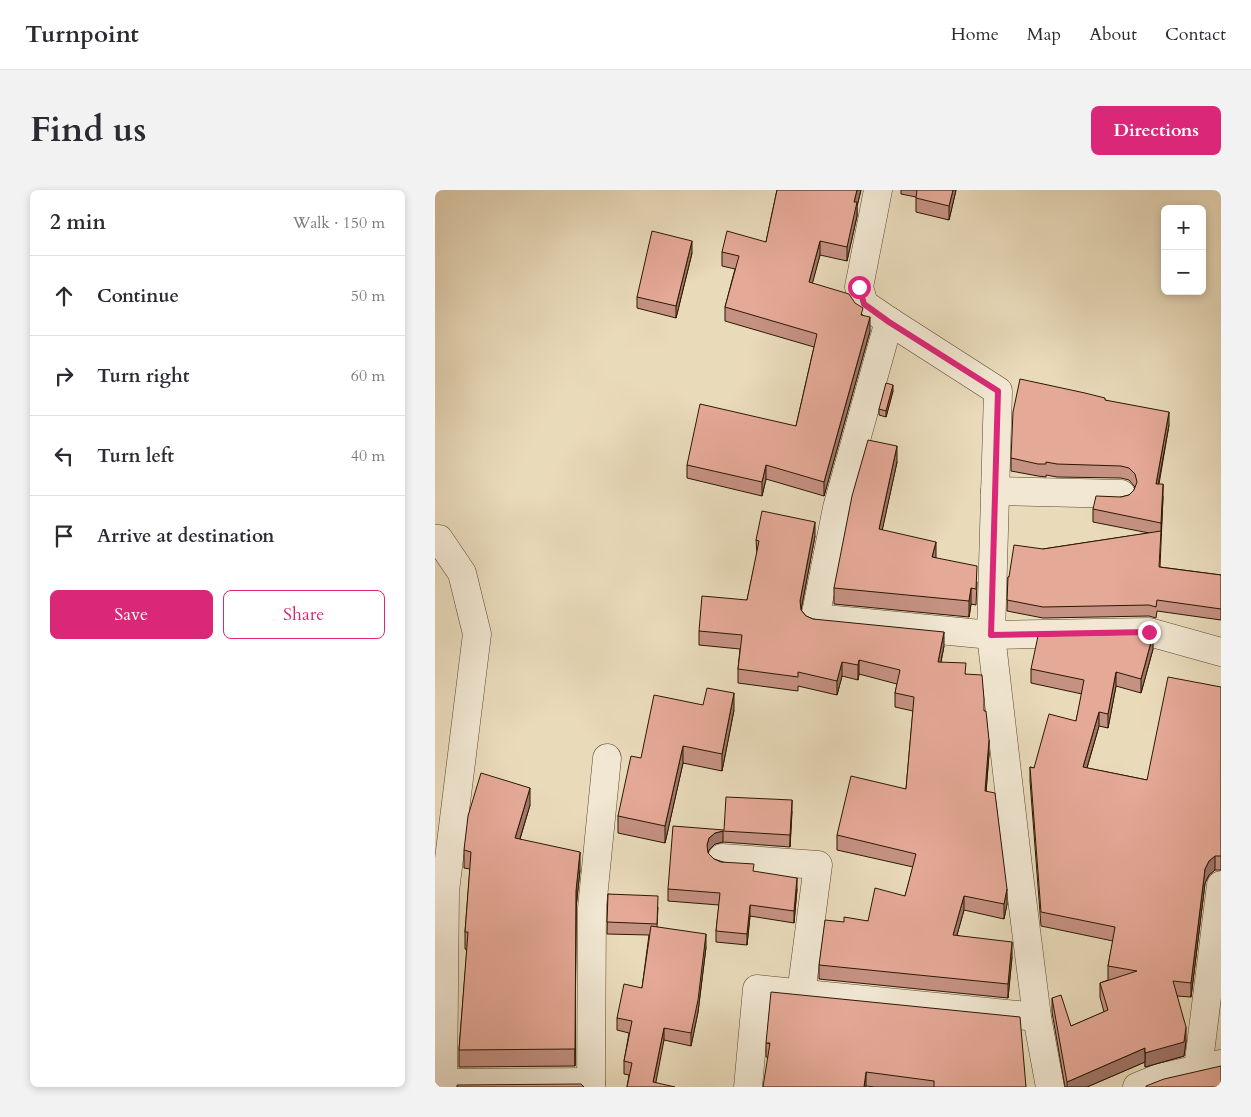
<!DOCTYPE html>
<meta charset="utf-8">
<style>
body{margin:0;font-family:Cardo,serif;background:#f2f2f3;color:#2b2b33}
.controls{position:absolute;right:15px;top:15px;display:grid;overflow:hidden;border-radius:8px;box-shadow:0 2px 8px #0003}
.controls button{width:45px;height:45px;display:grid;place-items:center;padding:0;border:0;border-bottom:1px solid #e1e1e2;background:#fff;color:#2b2b33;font:25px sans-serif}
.stop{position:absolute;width:15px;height:15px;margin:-11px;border:4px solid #db2777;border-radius:50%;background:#fff}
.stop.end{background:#db2777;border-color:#fff;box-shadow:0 1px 5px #0008}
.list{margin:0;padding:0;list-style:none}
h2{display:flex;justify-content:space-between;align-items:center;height:65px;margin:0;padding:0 20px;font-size:21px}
h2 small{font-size:16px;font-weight:400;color:#7c7c81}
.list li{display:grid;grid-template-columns:32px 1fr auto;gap:15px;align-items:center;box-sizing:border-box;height:80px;padding:0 20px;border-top:1px solid #e1e1e2}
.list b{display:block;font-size:19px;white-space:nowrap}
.list em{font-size:16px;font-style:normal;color:#7c7c81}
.actions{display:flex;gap:10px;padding:15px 20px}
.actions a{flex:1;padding:11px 0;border:1px solid #db2777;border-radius:8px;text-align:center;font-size:18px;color:#db2777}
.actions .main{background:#db2777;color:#fff}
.icon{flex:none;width:28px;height:28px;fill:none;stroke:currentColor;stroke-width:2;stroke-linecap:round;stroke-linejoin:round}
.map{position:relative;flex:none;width:786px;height:897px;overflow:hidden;border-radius:8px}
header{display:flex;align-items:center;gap:30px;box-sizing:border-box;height:70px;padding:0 25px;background:#fff;border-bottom:1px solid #e1e1e2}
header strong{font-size:24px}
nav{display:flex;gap:28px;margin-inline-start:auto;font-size:18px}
.intro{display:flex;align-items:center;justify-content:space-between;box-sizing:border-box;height:120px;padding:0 30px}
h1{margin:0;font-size:35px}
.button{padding:12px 22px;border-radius:8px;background:#db2777;color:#fff;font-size:18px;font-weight:700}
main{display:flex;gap:30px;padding:0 30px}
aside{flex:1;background:#fff;border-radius:8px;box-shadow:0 2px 8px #0003}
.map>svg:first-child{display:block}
</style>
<header>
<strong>Turnpoint</strong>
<nav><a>Home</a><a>Map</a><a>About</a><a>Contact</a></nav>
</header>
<div class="intro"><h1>Find us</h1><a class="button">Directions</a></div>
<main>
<aside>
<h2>2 min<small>Walk · 150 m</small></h2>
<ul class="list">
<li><svg class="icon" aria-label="ahead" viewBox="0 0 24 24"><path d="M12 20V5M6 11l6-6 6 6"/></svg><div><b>Continue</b></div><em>50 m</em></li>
<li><svg class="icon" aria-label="right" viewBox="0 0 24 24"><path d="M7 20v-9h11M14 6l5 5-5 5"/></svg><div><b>Turn right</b></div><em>60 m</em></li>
<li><svg class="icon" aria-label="left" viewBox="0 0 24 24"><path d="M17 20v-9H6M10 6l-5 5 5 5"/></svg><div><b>Turn left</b></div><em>40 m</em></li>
<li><svg class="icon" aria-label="arrive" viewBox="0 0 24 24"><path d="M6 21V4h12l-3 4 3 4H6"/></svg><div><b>Arrive at destination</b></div></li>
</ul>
<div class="actions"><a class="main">Save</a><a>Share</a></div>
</aside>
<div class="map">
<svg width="786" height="897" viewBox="0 0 786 897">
<rect width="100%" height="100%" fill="#e9daba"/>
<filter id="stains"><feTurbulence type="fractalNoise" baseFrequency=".004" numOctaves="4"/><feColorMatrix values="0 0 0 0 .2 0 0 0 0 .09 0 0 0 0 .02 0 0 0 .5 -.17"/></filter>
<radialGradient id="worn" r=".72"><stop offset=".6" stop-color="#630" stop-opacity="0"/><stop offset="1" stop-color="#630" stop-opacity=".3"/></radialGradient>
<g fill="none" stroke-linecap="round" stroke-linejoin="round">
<g stroke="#5a4830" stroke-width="29">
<g id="minor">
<path d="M443,0l-19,97 5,17 25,17 109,70 -7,244 28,240 18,142 13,70"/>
<path d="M454,131l-52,187 -22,110 176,17 158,-3 72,20"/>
<path d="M560,301l126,3"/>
<path d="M0,349h4l23,34 15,61 -32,257 -2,196"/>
<path d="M287,668l96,7 -17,129"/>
<path d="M763,879l23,-184"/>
<path d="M0,893l156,-1"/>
<path d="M156,897l1,-179 15,-150"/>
<path d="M313,897l9,-98 280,28"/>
<path d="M702,897l22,-9 62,-14"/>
</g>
</g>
<use href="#minor" stroke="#f1e7d2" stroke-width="28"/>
</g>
<g fill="#c59182" stroke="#2b1802">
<path d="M342,0h84l-4,16v10l-10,45 -27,-6 -8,28 51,32 7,16 -46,165 -58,-17 -4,17 -75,-18v-13l109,-39 18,-79 -89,-26v-14l10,-38 -13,-3v-14l44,-10z"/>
<path d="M466,0h55l-7,30 -33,-8v-15l-15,-3z"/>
<path d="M257,63l-16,65 -39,-10v-11z"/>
<path d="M458,201l-7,26 -7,-2v-6z"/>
<path d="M670,210l64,25 -10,59 4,13 -3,70 61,8v45l-64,-9 -1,7 -7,-2 -106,2 -36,-7 1,-34h1l34,-28 106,-16 -56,-11v-13l28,-12 8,-2 5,-5 1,-3 -6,-7 -8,-2 -64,-1 -11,-2v2l-8,-1 -27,-5v-13z"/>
<path d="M462,272l-15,68 54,28 41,24 -1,23 -5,-1 -2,13 -135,-13v-16z"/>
<path d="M380,346l-14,74 5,6 7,3 131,27 -3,16 25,12 18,37 5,43 -3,37 21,113 -3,15 -40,-9 -7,25 55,22 -4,41 -189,-19v-14l25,-43 24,-1 37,-25 8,-29 -76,-17v-15l69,-46 7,-78 -18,-4v-14l2,-9 -38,-10 -1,6 -16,-4 -5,19 -39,-9v5l-60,-8v-14l2,-20 -41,-4v-14l48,-31 10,-46 -1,-14z"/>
<path d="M718,459l-12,44 -25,-7 -8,42 -9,-2 -12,42 60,12 74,-93v183h-6l-6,5 -4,8 -14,114 -14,-1 9,45 -2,15 -39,11v-5l-58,25h-22l-13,-75v-14l19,28 33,-14 -4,-15v-14l8,-3v-14l5,-25 -72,-15 -11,-145v-14l4,1 42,-47 6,-27 -51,-11v-14z"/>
<path d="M268,515l31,5 -12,61 -39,-8 -18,80 -47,-10v-17z"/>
<path d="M95,615l-10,34 60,31 -4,38 -1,158 -116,1v-17l8,-100 -2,-1v-17l5,-63 -6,-1v-18z"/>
<path d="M357,621l-2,36 -67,-5 -8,2 -6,6 -1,3 6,6 40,13 43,17 -3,34 -44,-7 -3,29 -31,-3v-11l3,-26 -51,-4v-12l56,-59z"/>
<path d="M173,704l50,13 -1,20 49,20 -8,65 -7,34 -27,-6 -37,47 2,-12 -5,-1v-13l5,-28 -12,-3v-12l25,-30 7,-53 -42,-1z"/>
<path d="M331,853l260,44h-151l-9,-1 -100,-29z"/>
</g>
<g fill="#a0766a" stroke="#2b1802">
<path d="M422,0h4l-4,16v10l-10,45v-14l7,-45z"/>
<path d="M518,0h3l-7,30v-14z"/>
<path d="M257,51v12l-16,65v-12z"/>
<path d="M385,51v14l-11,41v-14z"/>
<path d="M435,127v14l-46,165v-14z"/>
<path d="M458,195v6l-7,26v-6z"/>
<path d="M734,222v13l-13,71v-12z"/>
<path d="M462,256v16l-18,83v-16z"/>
<path d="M331,275v14l-4,17v-14z"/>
<path d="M728,294v13l-2,39v-13z"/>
<path d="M380,332v14l-15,79v-14z"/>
<path d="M501,352v16l-4,-1z"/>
<path d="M536,398v16l-2,13v-16z"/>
<path d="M509,442v14l-6,30v-14z"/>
<path d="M718,445v14l-12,44v-14z"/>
<path d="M424,470v14l-1,6v-15z"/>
<path d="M407,472v14l-5,19v-14z"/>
<path d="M681,482v14l-8,42v-14z"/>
<path d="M299,503v17l-12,61v-17z"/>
<path d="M664,522v14l-16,55v-14z"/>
<path d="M554,550v14l-4,52v-15z"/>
<path d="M248,556v17l-18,80v-17z"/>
<path d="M95,598v17l-15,50v-17z"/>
<path d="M357,610v11l-2,36v-12z"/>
<path d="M288,641v11l-8,2 -6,6 -2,6v-11l2,-7 6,-5z"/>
<path d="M145,662v18l-4,38 -1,158 1,-175z"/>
<path d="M780,666v14l-6,5 -4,8 -14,114v-14l14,-114 4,-8z"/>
<path d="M362,688v11l-3,34v-12z"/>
<path d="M572,699v15l-3,15v-15z"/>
<path d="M529,706v14l-11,39v-14z"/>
<path d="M315,715v11l-3,29v-11z"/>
<path d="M271,744v13l-8,65 -7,34v-13z"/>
<path d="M577,752v15l-4,41v-14z"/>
<path d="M751,837v14l-2,15 -39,11v-14z"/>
<path d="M229,838v12l-9,47 -2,-5z"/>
<path d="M710,858v14l-58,25h-20v-5z"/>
<path d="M431,882v15h-2z"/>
</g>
<g fill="#e5a997" stroke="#2b1802">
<path d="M342,0h80l-3,12h3l-10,45 -27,-6 -11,41 40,12 6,9 8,5 -2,7 9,2 -46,165 -58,-17 -4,17 -75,-17 13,-61 96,22 21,-92 -92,-27 14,-51 -17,-4 5,-21 39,11z"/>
<path d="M482,0h36l-4,16 -33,-8z"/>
<path d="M217,41l40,10 -16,65 -39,-9z"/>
<path d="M585,189l65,14 20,5v2l64,12 -13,72h7l-2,39 -68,-14 3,-13 25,1 8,-2 5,-5 3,-8 -2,-8 -6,-6 -8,-2 -64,-2 -11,-2v2h-8l-27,-6 2,-46z"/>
<path d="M451,193l7,2 -7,26 -7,-2z"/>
<path d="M433,250l29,6 -18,83 57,13 -4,15 45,9 -1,23 -5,-1 -2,13 -135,-13 18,-92z"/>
<path d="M327,321l53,11 -15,79 1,9 5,6 7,3 131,13 -6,30 28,1 -1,11 17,1 2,24v12h2l3,29 -4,51 10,2 12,96 -3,15 -40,-8 -11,39 59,7 -4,42 -189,-19 6,-45 19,2v-5l24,4 7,-33 30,8 11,-42 -79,-19 14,-59 55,13 8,-92 -19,-4 5,-23 -41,-10 -1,5 -16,-3 -5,19 -39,-9v5l-60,-8 4,-34 -43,-4 3,-35 45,4 12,-59 -3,-1z"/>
<path d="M726,341l-2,36 62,8v34l-64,-9 -1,7 -7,-2 -106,2 -36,-7 1,-23h1l5,-32 29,4z"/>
<path d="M712,444l6,1 -12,44 -25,-7 -8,42 -9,-2 -16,55 64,13 21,-103 53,10v169h-6l-6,5 -4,8 -14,114 -18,-2 13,46 -2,15 -39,11v-5l-78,34 -15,-84 9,-3 10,31 37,-16 -8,-27 37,-12 -29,-5 7,-39 -74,-15 -11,-145 4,1 15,-54 27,7 8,-41 -53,-11 7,-33z"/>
<path d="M272,498l27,5 -12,61 -39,-8 -18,80 -47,-10 13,-60 10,2 13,-63 49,10z"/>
<path d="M46,583l49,15 -15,50 65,14 -4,39 -1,158 -116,1 9,-118h-3l6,-80 -7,-2 4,-34z"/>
<path d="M291,607l66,3 -2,35 -67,-4 -8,2 -6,5 -2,7 1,8 6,6 7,3 33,2 -1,7 44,7 -3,33 -44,-6 -3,29 -31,-3 4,-38 -52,-4 5,-63 51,4z"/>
<path d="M173,704l50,2 -1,28 -50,-2z"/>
<path d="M216,736l55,8 -8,66 -7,33 -27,-5 -11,54 22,5h-48l5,-24 -8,-2 8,-40 -15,-3 7,-34 18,4z"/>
<path d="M336,802l249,25 6,70h-92v-6l-68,-9 -2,15h-101l7,-44h-4z"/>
<path d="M786,876v21h-75v-1l18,-7z"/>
<path d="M146,894l3,3h-127v-2z"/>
</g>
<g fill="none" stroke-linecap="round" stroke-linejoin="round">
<path stroke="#db2777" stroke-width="6" d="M424,97l5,17 25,18 109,69 -7,244 158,-3"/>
</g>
<rect width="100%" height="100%" filter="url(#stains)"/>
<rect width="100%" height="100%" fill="url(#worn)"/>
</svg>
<div class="controls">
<button>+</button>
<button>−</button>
</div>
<div class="stop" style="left:424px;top:97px"></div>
<div class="stop end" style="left:714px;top:442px"></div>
</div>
</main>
